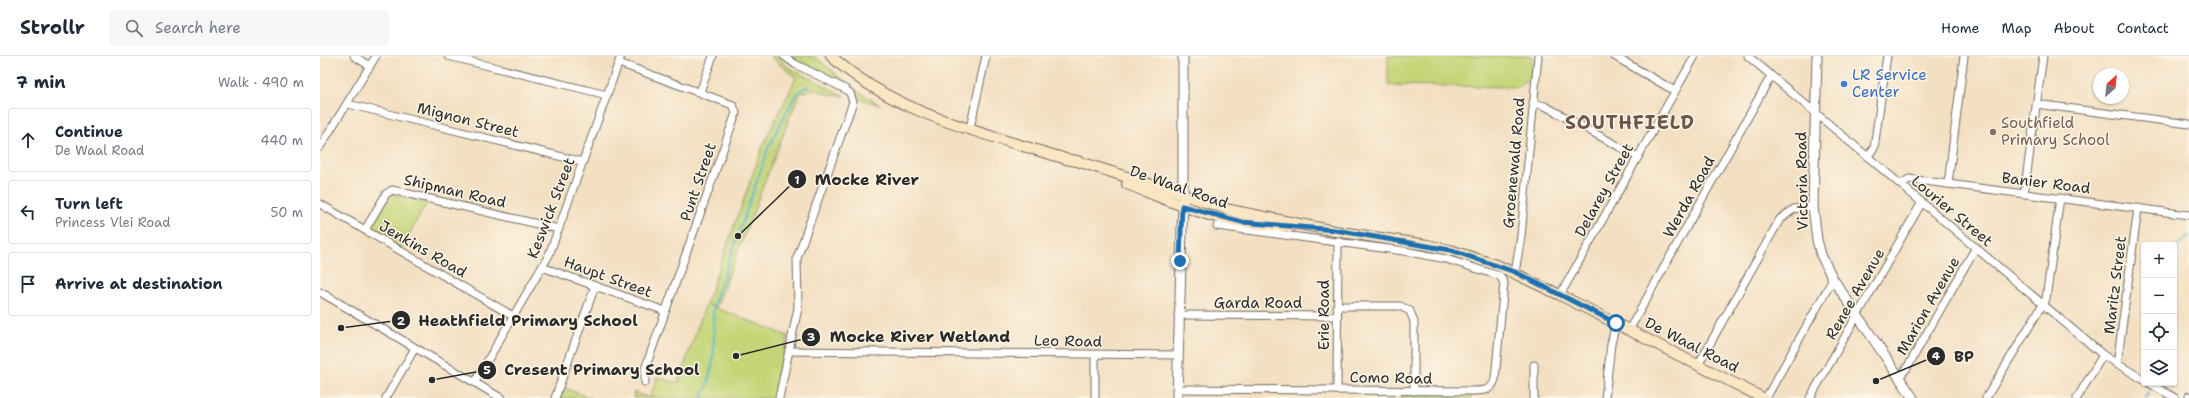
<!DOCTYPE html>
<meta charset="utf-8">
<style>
body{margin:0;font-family:"Shantell Sans",sans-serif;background:#f6f6f7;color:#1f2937}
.controls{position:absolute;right:12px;bottom:12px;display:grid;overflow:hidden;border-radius:4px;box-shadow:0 1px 3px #0004}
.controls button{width:36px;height:36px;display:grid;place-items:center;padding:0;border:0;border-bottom:1px solid #e0e1e3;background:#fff;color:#1f2937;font:20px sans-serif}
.compass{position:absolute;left:1773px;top:12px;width:36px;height:36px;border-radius:50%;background:#fff;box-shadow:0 1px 3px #0004;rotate:27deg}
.stop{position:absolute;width:12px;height:12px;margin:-9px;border:3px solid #1f6fb2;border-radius:50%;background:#fff}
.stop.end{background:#1f6fb2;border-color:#fff;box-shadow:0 1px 4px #0008}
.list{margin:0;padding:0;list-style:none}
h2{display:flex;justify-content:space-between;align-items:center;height:52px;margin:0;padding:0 16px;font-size:17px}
h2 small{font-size:13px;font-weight:400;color:#747a83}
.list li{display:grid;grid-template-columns:26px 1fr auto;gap:12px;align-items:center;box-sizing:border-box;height:64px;margin:0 8px 8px;padding:0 8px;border:1px solid #e0e1e3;border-radius:4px}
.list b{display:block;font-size:15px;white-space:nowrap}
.list p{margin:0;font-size:13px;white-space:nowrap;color:#747a83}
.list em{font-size:13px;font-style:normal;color:#747a83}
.icon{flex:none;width:22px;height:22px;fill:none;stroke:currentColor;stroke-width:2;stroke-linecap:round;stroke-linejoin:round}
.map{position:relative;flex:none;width:1869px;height:342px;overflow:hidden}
header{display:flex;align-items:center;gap:24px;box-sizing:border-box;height:56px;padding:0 20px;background:#fff;border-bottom:1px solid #e0e1e3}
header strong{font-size:19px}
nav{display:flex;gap:22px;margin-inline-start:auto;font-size:14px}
.search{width:280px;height:36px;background:#f6f6f7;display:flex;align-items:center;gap:10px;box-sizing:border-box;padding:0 14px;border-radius:4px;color:#747a83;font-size:15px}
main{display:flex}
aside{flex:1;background:#fff}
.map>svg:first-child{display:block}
</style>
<header>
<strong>Strollr</strong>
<div class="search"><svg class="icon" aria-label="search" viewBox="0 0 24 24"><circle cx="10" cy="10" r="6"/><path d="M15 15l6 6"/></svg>Search here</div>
<nav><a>Home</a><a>Map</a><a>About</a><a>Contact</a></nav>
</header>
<main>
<aside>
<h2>7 min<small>Walk · 490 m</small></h2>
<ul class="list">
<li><svg class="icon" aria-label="ahead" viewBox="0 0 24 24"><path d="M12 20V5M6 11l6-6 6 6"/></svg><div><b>Continue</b><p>De Waal Road</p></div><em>440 m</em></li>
<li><svg class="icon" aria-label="left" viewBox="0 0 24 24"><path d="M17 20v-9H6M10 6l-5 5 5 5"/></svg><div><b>Turn left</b><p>Princess Vlei Road</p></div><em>50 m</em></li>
<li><svg class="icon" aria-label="arrive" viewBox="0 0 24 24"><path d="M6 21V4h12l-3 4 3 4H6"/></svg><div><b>Arrive at destination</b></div></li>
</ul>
</aside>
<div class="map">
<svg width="1869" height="342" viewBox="0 0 1869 342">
<defs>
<pattern id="grass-dots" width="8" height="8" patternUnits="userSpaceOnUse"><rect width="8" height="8" fill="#c4d577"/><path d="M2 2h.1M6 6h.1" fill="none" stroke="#a9b767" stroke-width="1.8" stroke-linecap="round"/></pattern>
</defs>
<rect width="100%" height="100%" fill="#fcf5e5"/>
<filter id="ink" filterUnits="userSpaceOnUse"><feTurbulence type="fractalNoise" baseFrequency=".025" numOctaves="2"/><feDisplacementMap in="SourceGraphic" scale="8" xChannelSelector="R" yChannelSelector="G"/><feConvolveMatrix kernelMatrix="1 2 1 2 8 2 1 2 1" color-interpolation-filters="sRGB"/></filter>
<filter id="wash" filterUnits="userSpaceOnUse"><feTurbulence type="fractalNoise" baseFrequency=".012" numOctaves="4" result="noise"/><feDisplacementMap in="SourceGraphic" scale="16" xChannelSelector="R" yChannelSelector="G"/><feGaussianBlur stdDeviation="0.9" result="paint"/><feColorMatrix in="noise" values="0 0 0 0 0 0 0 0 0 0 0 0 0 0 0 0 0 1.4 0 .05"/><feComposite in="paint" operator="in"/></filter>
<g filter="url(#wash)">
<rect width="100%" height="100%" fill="#f3dfc1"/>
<g fill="url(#grass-dots)" stroke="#788051">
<path d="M450,0h7l11,11 57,29 -14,-1 -17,-6 -15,5 -83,214 -10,-4 58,-161 32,-65z"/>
<path d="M473,0h21l42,34 24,15 -24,-7 -9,-12 -48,-24z"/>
</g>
<g fill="#c4d577" stroke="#788051">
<path d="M1068,0h144l-1,20 -13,11 -130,-2z"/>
<path d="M75,137v2l32,8 -26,45 -26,-16 -3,-6 17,-27 -2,-1 2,-4z"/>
<path d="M386,248l82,32 -14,62h-141l1,-6 16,6 7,-21 21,6z"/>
<path d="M242,331l29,11h-33z"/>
<path d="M1079,337l72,1v4h-72z"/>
</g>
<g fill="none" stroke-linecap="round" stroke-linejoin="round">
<g stroke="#48b3c5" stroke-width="2">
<path d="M1854,192l15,-12"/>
<path d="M382,342l6,-15 5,-22 1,-18 -1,-36 56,-161 26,-50 4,-5 10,-5"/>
<path d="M1825,342l5,-8"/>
</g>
</g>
</g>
<g filter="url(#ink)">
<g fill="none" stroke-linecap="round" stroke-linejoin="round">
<g stroke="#716a60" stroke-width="9">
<g id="minor">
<path d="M34,0l16,10"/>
<path d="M128,0l159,39"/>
<path d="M1294,0l61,35"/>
<path d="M1428,0l355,299 41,25"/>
<path d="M299,7l114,42 3,8 -91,256v13"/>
<path d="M380,36l13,-36"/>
<path d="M1213,47l12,3 93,51"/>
<path d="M28,48l235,58"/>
<path d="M1716,48l153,20"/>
<path d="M650,72l16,-72"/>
<path d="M0,91l56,-91"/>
<path d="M1548,100l6,-8 13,-92"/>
<path d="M1581,128l8,-5 280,36"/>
<path d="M1628,128l16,-128"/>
<path d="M1704,138l19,-138"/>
<path d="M0,148l193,112"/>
<path d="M45,174l21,-36 6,-4 167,39"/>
<path d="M222,211l123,44"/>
<path d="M1195,217l6,-37 17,-180"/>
<path d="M0,236l181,106"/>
<path d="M1240,239l135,-239"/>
<path d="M1017,250h63l10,5 4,11v69"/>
<path d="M858,259l159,1"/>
<path d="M1309,274l142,-254"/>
<path d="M469,295l389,4"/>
<path d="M775,299v43"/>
<path d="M1378,309l82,-146 14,-10 19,-3"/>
<path d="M1797,309l21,-157"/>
<path d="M1580,320l7,-8 69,-121"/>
<path d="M155,326l74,-127 72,-199"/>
<path d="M1829,327l26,15"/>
<path d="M857,333l293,2c11,0 22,1 25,-12l9,-96 -4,-7 -54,-17 -42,-8 -187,-25"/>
<path d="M1017,334l1,-149"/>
<path d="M66,342l29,-50"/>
<path d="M235,342l40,-112"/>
<path d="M459,342l19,-90 -1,-50 56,-156 -3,-9 -5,-4 -50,-25 -11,-8"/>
<path d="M1214,342v-33"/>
<path d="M1285,342l6,-54 5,-21"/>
<path d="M1446,342l67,-119"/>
<path d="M1490,342l112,-196"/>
<path d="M1666,342l60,-99 14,-101"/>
<path d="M1757,342l26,-43"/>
<path d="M1869,342v-2"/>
</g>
</g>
<g stroke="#716a60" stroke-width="11">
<g id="tertiary">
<path d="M1497,0l-4,150 4,34 4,15 12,24 80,119"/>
<path d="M857,342l6,-202v-140"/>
</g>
</g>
<g stroke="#716a60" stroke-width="12">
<g id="secondary">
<path d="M511,0c65,59 153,77 235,103l11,2 153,49 105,21 92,14 23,5 49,16 61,29 203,103"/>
<path d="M807,128c31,12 61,26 93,34 23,6 46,7 70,9"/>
</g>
</g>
<use href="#minor" stroke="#fff" stroke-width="7"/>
<use href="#tertiary" stroke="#fff" stroke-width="9"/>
<use href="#secondary" stroke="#fbe6c3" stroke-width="10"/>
</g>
</g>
<g fill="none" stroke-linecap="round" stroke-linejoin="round" filter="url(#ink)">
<path stroke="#1f6fb2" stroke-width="5" d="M860,205l2,-55 60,16 93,8 115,20 65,22 101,51"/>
</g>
<circle fill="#3f7fe0" stroke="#fcf5e5" stroke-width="1.5" cx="1524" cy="28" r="4"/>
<circle fill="#8d6e63" stroke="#fcf5e5" stroke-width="1.5" cx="1673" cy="76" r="4"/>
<g text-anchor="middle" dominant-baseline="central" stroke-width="3" stroke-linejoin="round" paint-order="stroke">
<g font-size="15" fill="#366cbe" stroke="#fcf5e5" text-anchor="start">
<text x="1532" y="19">LR Service<tspan x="1532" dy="17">Center</tspan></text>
</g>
<g font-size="15" fill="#2b2b2b" stroke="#fcf5e5">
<text transform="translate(148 64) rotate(14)">Mignon Street</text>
<text transform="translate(1194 107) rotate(-85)">Groenewald Road</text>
<text transform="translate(1482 125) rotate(-91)">Victoria Road</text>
<text transform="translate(378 126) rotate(-71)">Punt Street</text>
<text transform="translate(1726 127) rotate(7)">Banier Road</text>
<text transform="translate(859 131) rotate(19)">De Waal Road</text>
<text transform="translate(1284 134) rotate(-61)">Delarey Street</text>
<text transform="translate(135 135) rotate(13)">Shipman Road</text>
<text transform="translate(1369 141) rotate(-61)">Werda Road</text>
<text transform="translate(231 152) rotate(-69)">Keswick Street</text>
<text transform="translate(1632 155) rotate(40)">Lourier Street</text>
<text transform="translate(103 193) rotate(30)">Jenkins Road</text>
<text transform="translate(288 221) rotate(20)">Haupt Street</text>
<text transform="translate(1795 229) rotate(-83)">Maritz Street</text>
<text transform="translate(1535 238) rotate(-60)">Renee Avenue</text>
<text x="938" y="247">Garda Road</text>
<text transform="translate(1608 250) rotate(-60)">Marion Avenue</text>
<text transform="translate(1004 259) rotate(-90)">Erie Road</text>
<text transform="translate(748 285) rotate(1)">Leo Road</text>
<text transform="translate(1372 289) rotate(27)">De Waal Road</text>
<text transform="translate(1071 322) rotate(1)">Como Road</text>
</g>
<g font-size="15" fill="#785e54" stroke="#fcf5e5" text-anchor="start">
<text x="1681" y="67">Southfield<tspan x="1681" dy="17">Primary School</tspan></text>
</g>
<g font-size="19" font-weight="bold" letter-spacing="1" fill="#6c564e" stroke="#fcf5e5">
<text x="1310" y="66">SOUTHFIELD</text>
</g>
</g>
<path fill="none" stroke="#2b2b2b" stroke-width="1.5" d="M418 180L477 123M21 272L81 264M416 300L491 281M1556 325L1616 300M112 324L167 314"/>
<g fill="#2b2b2b" stroke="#fcf5e5" stroke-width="1.5">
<circle cx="418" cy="180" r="4"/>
<circle cx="21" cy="272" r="4"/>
<circle cx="416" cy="300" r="4"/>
<circle cx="1556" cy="325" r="4"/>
<circle cx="112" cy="324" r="4"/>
<circle cx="477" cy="123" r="10"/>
<circle cx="81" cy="264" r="10"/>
<circle cx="491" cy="281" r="10"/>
<circle cx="1616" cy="300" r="10"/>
<circle cx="167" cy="314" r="10"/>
</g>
<g font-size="12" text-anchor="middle" font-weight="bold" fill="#fff">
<text x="477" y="128">1</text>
<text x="81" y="269">2</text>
<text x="491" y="285">3</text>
<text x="1616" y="304">4</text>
<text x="167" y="318">5</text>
</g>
<g font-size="16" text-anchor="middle" font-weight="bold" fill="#2b2b2b" stroke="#fcf5e5" stroke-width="3" stroke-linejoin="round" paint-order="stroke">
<text x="547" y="129">Mocke River</text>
<text x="208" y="270">Heathfield Primary School</text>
<text x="600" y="286">Mocke River Wetland</text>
<text x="1644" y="306">BP</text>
<text x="282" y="319">Cresent Primary School</text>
</g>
</svg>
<div class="controls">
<button>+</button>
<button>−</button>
<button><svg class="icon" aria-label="locate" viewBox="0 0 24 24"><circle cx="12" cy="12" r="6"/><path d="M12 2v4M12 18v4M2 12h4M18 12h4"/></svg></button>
<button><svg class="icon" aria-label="layers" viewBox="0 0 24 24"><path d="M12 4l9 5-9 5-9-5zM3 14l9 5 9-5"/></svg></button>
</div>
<svg class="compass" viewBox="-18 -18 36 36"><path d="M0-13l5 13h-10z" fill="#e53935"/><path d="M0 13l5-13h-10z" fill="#747a83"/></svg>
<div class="stop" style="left:1296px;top:267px"></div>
<div class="stop end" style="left:860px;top:205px"></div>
</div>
</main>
